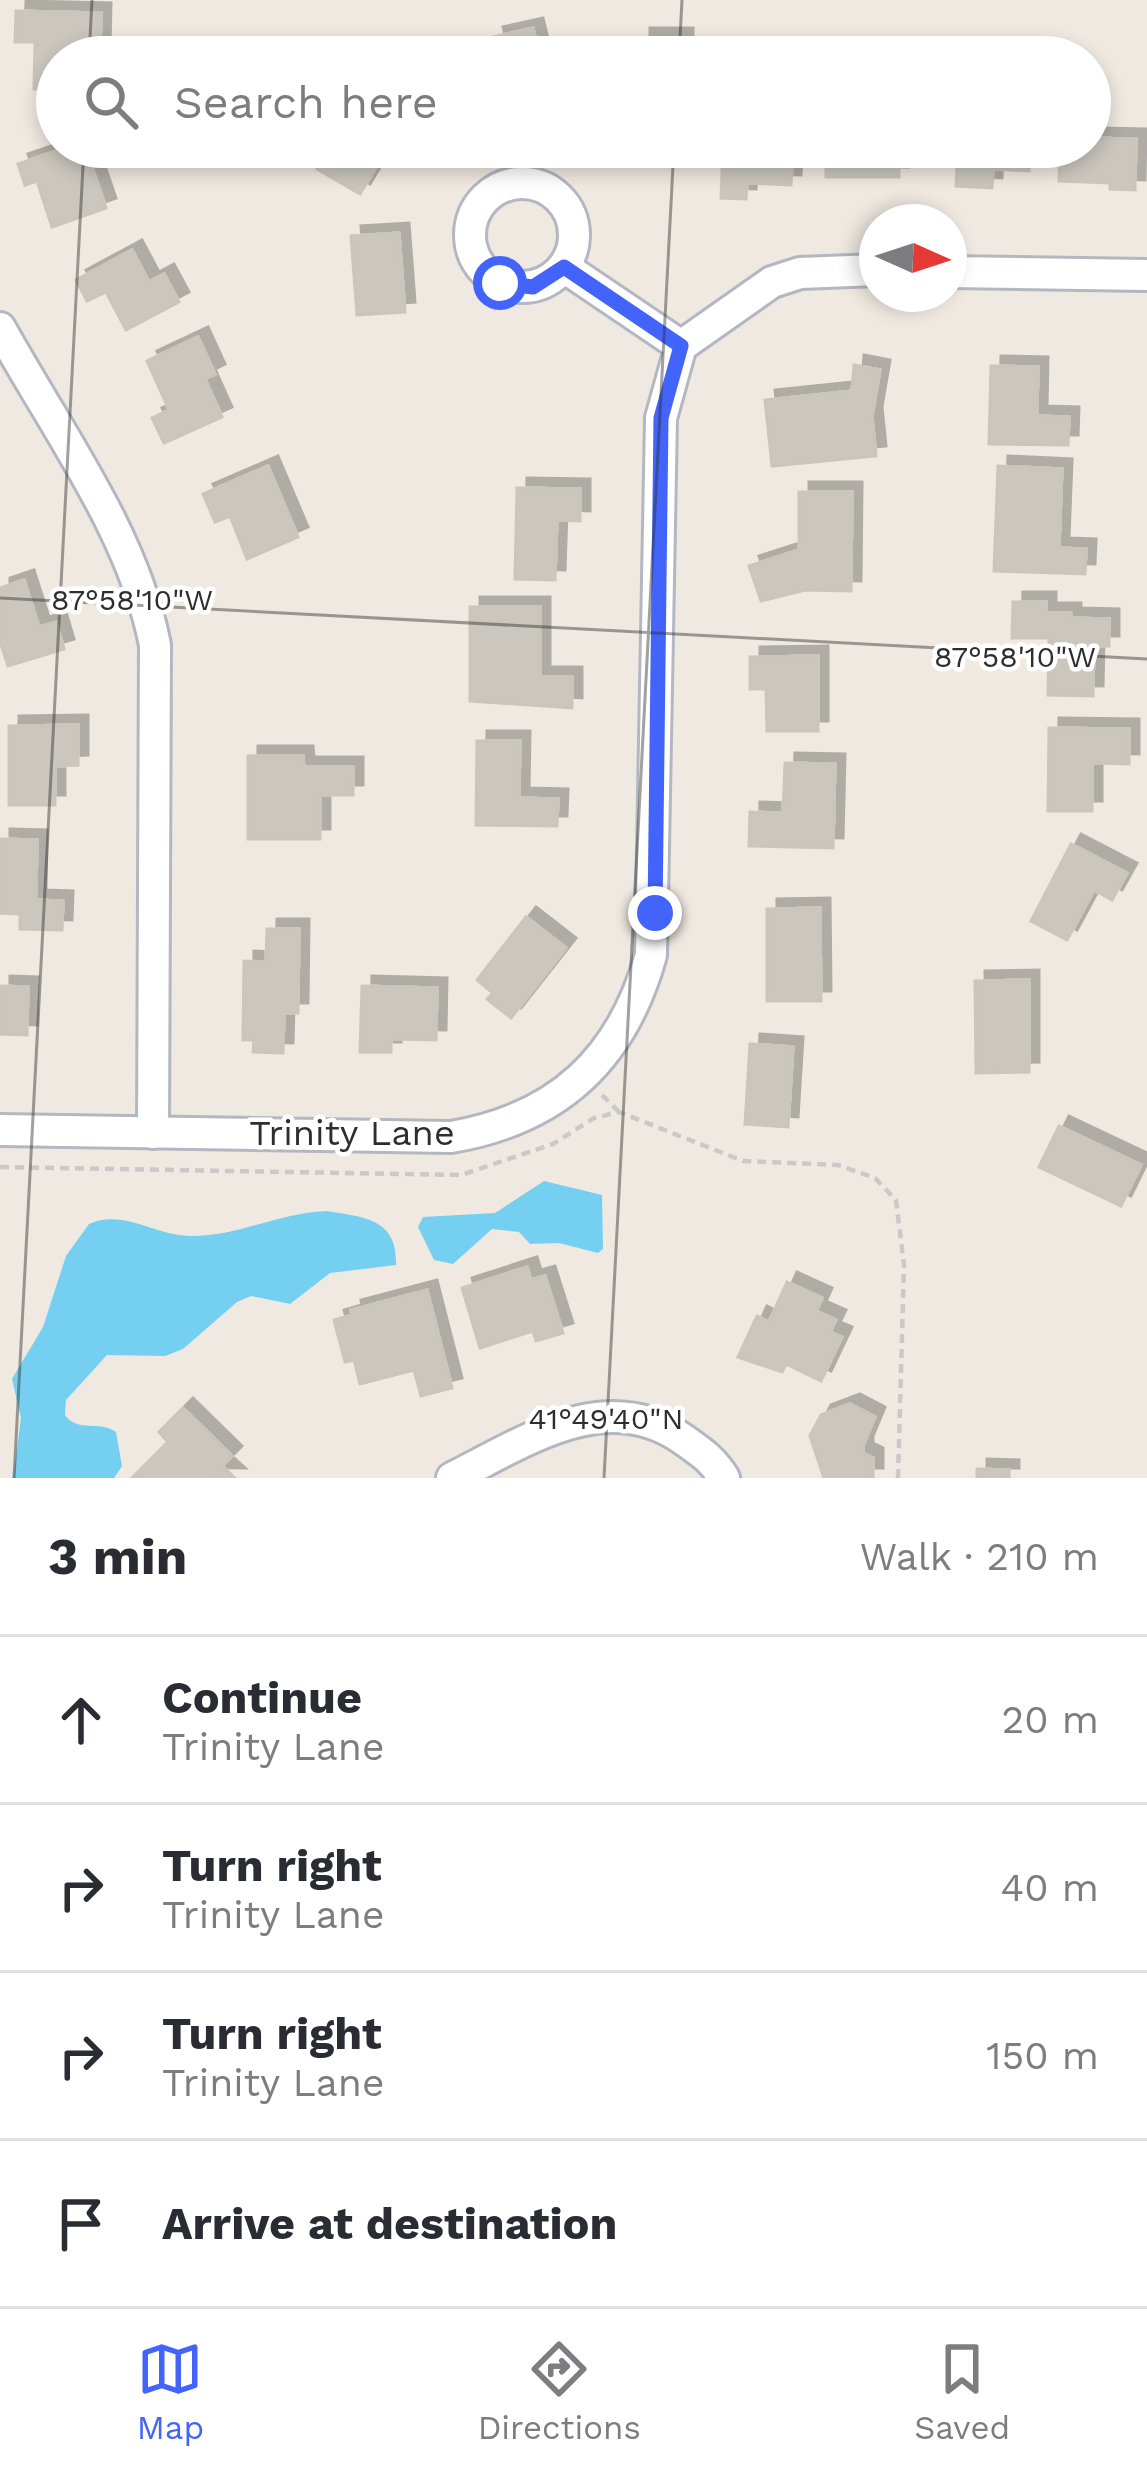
<!DOCTYPE html>
<meta charset="utf-8">
<style>
body{margin:0;font-family:"Work Sans",sans-serif;background:#f7f7f7;color:#2b2b33}
.compass{position:absolute;left:859px;top:204px;width:108px;height:108px;border-radius:50%;background:#fff;box-shadow:0 6px 18px #0003;rotate:93deg}
.stop{position:absolute;width:36px;height:36px;margin:-27px;border:9px solid #4264fb;border-radius:50%;background:#fff}
.stop.end{background:#4264fb;border-color:#fff;box-shadow:0 3px 12px #0008}
.list{margin:0;padding:0;list-style:none}
h2{display:flex;justify-content:space-between;align-items:center;height:156px;margin:0;padding:0 48px;font-size:51px}
h2 small{font-size:39px;font-weight:400;color:#7c7c81}
.list li{display:grid;grid-template-columns:78px 1fr auto;gap:36px;align-items:center;box-sizing:border-box;height:168px;padding:0 48px;border-top:3px solid #e1e1e2}
.list b{display:block;font-size:45px;white-space:nowrap}
.list p{margin:0;font-size:39px;white-space:nowrap;color:#7c7c81}
.list em{font-size:39px;font-style:normal;color:#7c7c81}
.icon{flex:none;width:66px;height:66px;fill:none;stroke:currentColor;stroke-width:2;stroke-linecap:round;stroke-linejoin:round}
.map{position:relative;flex:none;width:1147px;height:1478px;overflow:hidden}
.search{position:absolute;background:#fff;box-shadow:0 6px 18px #0003;left:36px;right:36px;top:36px;height:132px;display:flex;align-items:center;gap:30px;box-sizing:border-box;padding:0 42px;border-radius:66px;color:#7c7c81;font-size:45px}
.sheet{height:828px;background:#fff}
nav{display:flex;justify-content:space-around;align-items:center;box-sizing:border-box;height:168px;border-top:3px solid #e1e1e2;background:#fff;font-size:33px;color:#7c7c81}
nav a{display:grid;justify-items:center;gap:6px}
nav .on{color:#4264fb}
.map>svg:first-child{display:block}
</style>
<div class="map">
<svg width="1147" height="1478" viewBox="0 0 1147 1478">
<defs>
<filter id="shadow"><feDropShadow dx="10" dy="-10" stdDeviation="0" flood-color="#0004"/></filter>
</defs>
<rect width="100%" height="100%" fill="#efe9e1"/>
<g fill="#75cff0">
<path d="M544,1181l58,14 1,54 -5,4 -39,-10 -29,1 -11,-12 -27,-3 -39,35 -19,-4 -16,-33 5,-10 72,-4z"/>
<path d="M326,1211c37,6 72,7 70,54l-66,8 -40,31 -39,-8 -14,6 -54,47 -18,7 -58,-1 -41,45 -1,15c13,18 34,5 51,17l6,34 -8,12h-101l8,-60 -9,-39 31,-52 23,-71 23,-32c35,-15 64,11 100,12 48,1 89,-23 137,-25z"/>
</g>
<g fill="#cbc7bf" stroke="#cbc5ba" stroke-width="3" filter="url(#shadow)">
<path d="M16,11l85,2 -1,44h-43v32h-23l1,-47h-20z"/>
<path d="M533,28l7,29h-78l34,-8 -3,-12z"/>
<rect x="640" y="38" width="43" height="19"/>
<path d="M582,48l30,1v8h-30z"/>
<path d="M1090,138l46,1 -1,51 -25,-1v-6l-51,-2 1,-34h30z"/>
<path d="M68,147h17l21,61 -54,19 -15,-46 -12,4 -7,-21z"/>
<path d="M329,147h59l-28,47 -43,-25z"/>
<path d="M635,147h32l-1,8h-31z"/>
<path d="M723,147h70l-2,38 -44,-2 -1,16 -25,-1z"/>
<rect x="826" y="147" width="73" height="30"/>
<path d="M958,147h73l-2,24 -36,-2 -1,19 -36,-2z"/>
<path d="M399,233l6,79 -48,3 -6,-79z"/>
<path d="M132,250l17,32 15,-8 15,28 -53,28 -20,-38 -19,9 -11,-21z"/>
<path d="M198,337l17,37 -10,5 17,38 -58,26 -12,-25 17,-8 -22,-49z"/>
<path d="M854,365l26,5 -8,47 4,39 -104,10 -7,-66 87,-9z"/>
<path d="M991,366l47,1 -1,49 32,1 -1,28 -79,-1z"/>
<path d="M268,466l30,71 -51,22 -17,-43 -15,6 -12,-28z"/>
<path d="M998,466l64,3 -3,79 27,1 -1,25 -91,-3z"/>
<path d="M517,488l63,1v32l-23,-1 -2,60 -40,-1z"/>
<path d="M799,492h53l-1,99 -46,-1 -44,11 -12,-35 50,-16z"/>
<path d="M24,580l15,47 17,-5 8,27 -56,17 -8,-25v-53z"/>
<path d="M1013,602h33v11h25v5l38,1v27h-15l-1,50 -45,-1 1,-57h-37z"/>
<path d="M470,607h70v70h32v31l-102,-7z"/>
<path d="M818,656v75h-51l-1,-42h-16v-32z"/>
<path d="M78,725v40l-23,1v39h-46v-79z"/>
<path d="M1049,728l80,1v35l-37,-1v48h-44z"/>
<path d="M477,741h43l-1,57 39,1 -1,27 -81,-1z"/>
<path d="M248,756h55l1,11h49v28h-33v44h-72z"/>
<path d="M785,763l50,1 -2,84 -84,-2 1,-34 33,1z"/>
<path d="M0,839l37,1 -1,60 27,1 -1,29 -42,-1v-15l-20,-1z"/>
<path d="M1071,844l56,29 -15,27 -18,-10 -27,50 -36,-19z"/>
<path d="M820,908l1,93h-54v-92z"/>
<path d="M526,917l40,31 -55,70 -24,-19 6,-6 -16,-13z"/>
<path d="M267,929h32l-1,84h-14l-1,40 -30,-1 1,-12h-11l1,-79 22,1z"/>
<path d="M1029,980v92l-53,1 -1,-92z"/>
<path d="M0,986l28,1 -1,48 -27,-1z"/>
<path d="M362,986l75,2 -1,52 -45,-1v13h-31z"/>
<path d="M750,1044l43,3 -5,80 -43,-3z"/>
<path d="M1059,1126l82,39 -20,41 -82,-39z"/>
<path d="M527,1267l4,13 14,-4 18,57 -27,8 -3,-10 -53,17 -18,-60z"/>
<path d="M787,1282l35,16 -6,13 20,9 -6,12 12,5 -21,44 -35,-17 -4,8 -44,-15 19,-41 12,6z"/>
<path d="M427,1290l25,98 -31,8 -7,-26 -54,14 -6,-24 -9,2 -11,-42 18,-5 -1,-5z"/>
<path d="M850,1404l25,13 -12,29v7l10,5v20h-49l-14,-42 11,-21z"/>
<path d="M183,1408l49,48 -10,10 13,12 -102,-1 35,-35 -9,-10z"/>
<path d="M977,1469l32,1v8h-32z"/>
</g>
<g fill="none" stroke-linecap="round" stroke-linejoin="round">
<g stroke="#b4b7c1" stroke-width="36">
<g id="minor">
<circle cx="522" cy="235" r="52"/>
<path d="M564,267l117,79"/>
<path d="M949,272l198,3"/>
<path d="M0,328c55,100 133,204 155,317l-2,488"/>
<path d="M0,1130l451,7c107,-18 171,-78 200,-182l10,-537 20,-72 91,-64 28,-9 77,-3"/>
<path d="M452,1478c74,-37 154,-93 232,-38 17,12 29,20 40,38"/>
</g>
</g>
<g stroke="#c9c9c9" stroke-width="4.5" stroke-dasharray="9 6" stroke-linecap="butt">
<path d="M602,1095l17,17"/>
<path d="M0,1167l461,8 92,-31 41,-26 25,-6 124,49 95,4 37,13 21,22 8,65 -6,213"/>
</g>
<use href="#minor" stroke="#fff" stroke-width="30"/>
</g>
<g fill="none" stroke-linecap="round" stroke-linejoin="round">
<path stroke="#4264fb" stroke-width="15" d="M500,283l33,4 31,-20 117,79 -20,72 -6,495"/>
</g>
<path fill="none" stroke="#2e2e2e" stroke-width="3" stroke-opacity="0.45" d="M89,57l3,-57M679,57l3,-57M0,598l1147,61M14,1478l70,-1331M604,1478l70,-1331"/>
<g text-anchor="middle" dominant-baseline="central" stroke-width="9" stroke-linejoin="round" paint-order="stroke">
<g font-size="36" fill="#2e2e2e" stroke="#fff">
<text x="352" y="1133">Trinity Lane</text>
</g>
</g>
<g font-size="30" text-anchor="middle" fill="#2e2e2e" stroke="#fff" stroke-width="9" stroke-linejoin="round" paint-order="stroke">
<text x="132" y="610">87°58'10"W</text>
<text x="1015" y="667">87°58'10"W</text>
<text x="606" y="1429">41°49'40"N</text>
</g>
</svg>
<svg class="compass" viewBox="-18 -18 36 36"><path d="M0-13l5 13h-10z" fill="#e53935"/><path d="M0 13l5-13h-10z" fill="#7c7c81"/></svg>
<div class="stop" style="left:500px;top:283px"></div>
<div class="stop end" style="left:655px;top:913px"></div>
<div class="search"><svg class="icon" aria-label="search" viewBox="0 0 24 24"><circle cx="10" cy="10" r="6"/><path d="M15 15l6 6"/></svg>Search here</div>
</div>
<section class="sheet">
<h2>3 min<small>Walk · 210 m</small></h2>
<ul class="list">
<li><svg class="icon" aria-label="ahead" viewBox="0 0 24 24"><path d="M12 20V5M6 11l6-6 6 6"/></svg><div><b>Continue</b><p>Trinity Lane</p></div><em>20 m</em></li>
<li><svg class="icon" aria-label="right" viewBox="0 0 24 24"><path d="M7 20v-9h11M14 6l5 5-5 5"/></svg><div><b>Turn right</b><p>Trinity Lane</p></div><em>40 m</em></li>
<li><svg class="icon" aria-label="right" viewBox="0 0 24 24"><path d="M7 20v-9h11M14 6l5 5-5 5"/></svg><div><b>Turn right</b><p>Trinity Lane</p></div><em>150 m</em></li>
<li><svg class="icon" aria-label="arrive" viewBox="0 0 24 24"><path d="M6 21V4h12l-3 4 3 4H6"/></svg><div><b>Arrive at destination</b></div></li>
</ul>
</section>
<nav>
<a class="on"><svg class="icon" aria-label="map" viewBox="0 0 24 24"><path d="M3 6l6-2 6 2 6-2v14l-6 2-6-2-6 2zM9 4v14M15 6v14"/></svg>Map</a>
<a><svg class="icon" aria-label="directions" viewBox="0 0 24 24"><path d="M12 3l9 9-9 9-9-9zM9 14v-3h6M13 9l2 2-2 2"/></svg>Directions</a>
<a><svg class="icon" aria-label="saved" viewBox="0 0 24 24"><path d="M7 4h10v16l-5-4-5 4z"/></svg>Saved</a>
</nav>
